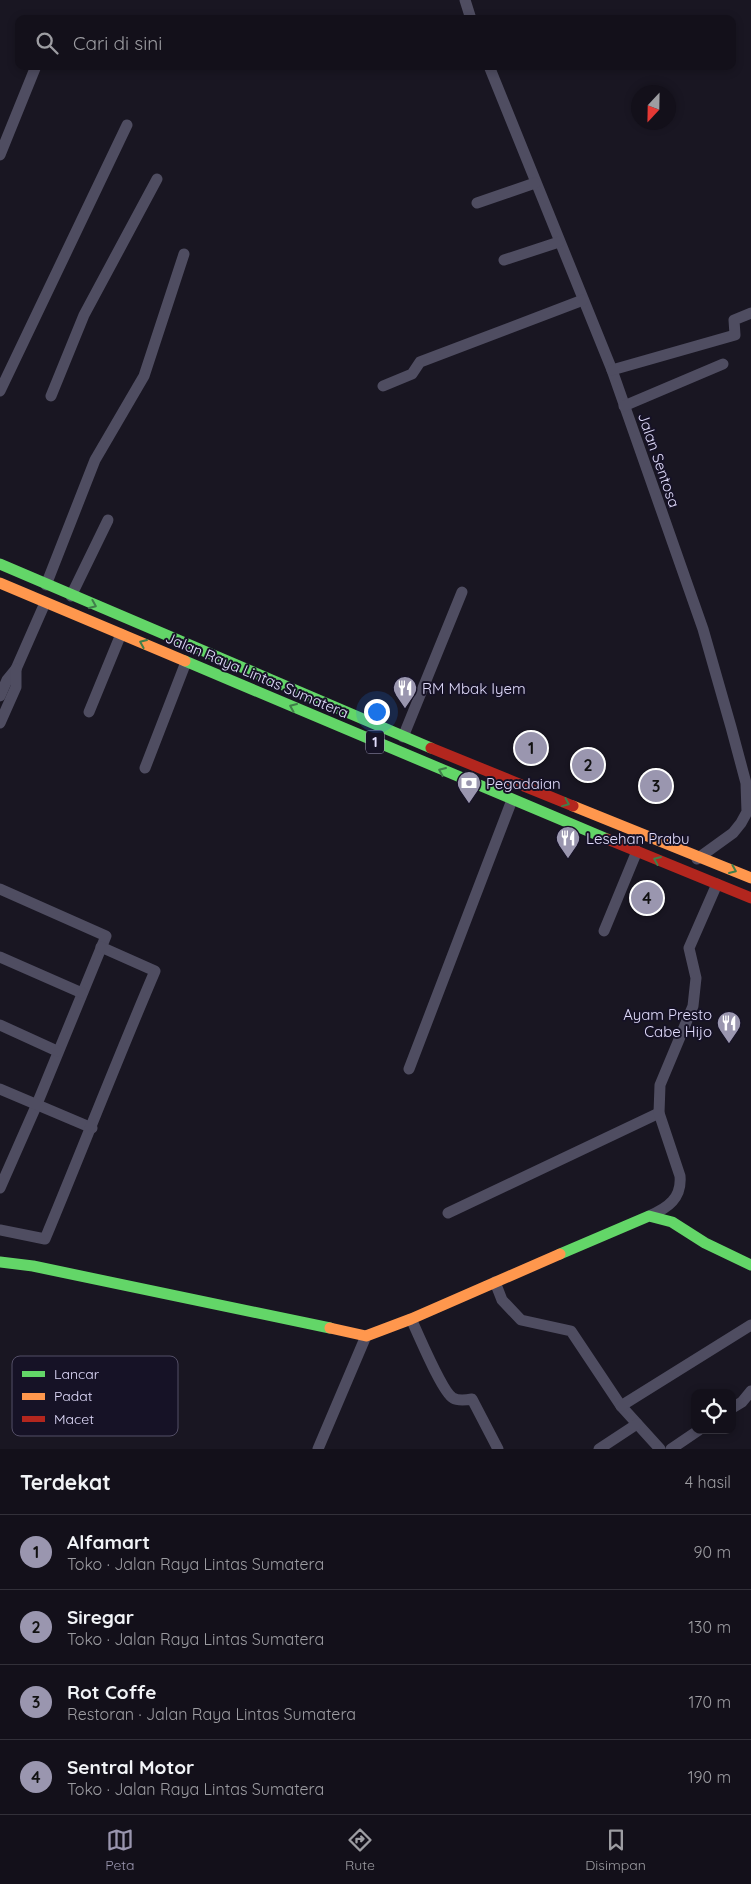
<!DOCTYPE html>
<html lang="id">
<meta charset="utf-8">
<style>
body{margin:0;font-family:Quicksand,sans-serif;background:#201e27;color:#f1f3f6}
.controls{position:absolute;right:15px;bottom:15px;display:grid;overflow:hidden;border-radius:10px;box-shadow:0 2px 8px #0003}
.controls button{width:45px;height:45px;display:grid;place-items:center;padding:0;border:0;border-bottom:1px solid #323039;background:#13101a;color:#f1f3f6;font:25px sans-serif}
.compass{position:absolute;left:631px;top:85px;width:45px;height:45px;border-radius:50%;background:#13101a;box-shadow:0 2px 8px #0003;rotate:202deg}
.you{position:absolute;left:376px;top:711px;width:18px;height:18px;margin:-12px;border:4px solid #fff;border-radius:50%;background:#1a73e8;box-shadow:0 0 0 8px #1a73e833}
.badge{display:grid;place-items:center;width:32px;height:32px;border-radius:50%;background:#9a96af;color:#111;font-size:16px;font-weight:700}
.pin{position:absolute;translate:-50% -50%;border:2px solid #fff;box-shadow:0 1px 5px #0006}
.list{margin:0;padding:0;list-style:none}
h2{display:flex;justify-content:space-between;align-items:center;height:65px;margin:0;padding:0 20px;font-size:21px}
h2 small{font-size:16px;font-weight:400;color:#9d9da2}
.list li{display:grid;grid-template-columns:32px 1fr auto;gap:15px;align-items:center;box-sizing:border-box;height:75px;padding:0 20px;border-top:1px solid #323039}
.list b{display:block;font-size:19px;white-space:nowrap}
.list p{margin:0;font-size:16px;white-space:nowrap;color:#9d9da2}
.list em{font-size:16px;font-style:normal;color:#9d9da2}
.icon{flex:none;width:28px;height:28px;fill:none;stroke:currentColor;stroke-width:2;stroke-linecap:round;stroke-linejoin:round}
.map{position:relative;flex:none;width:751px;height:1449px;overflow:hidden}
.search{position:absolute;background:#13101a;box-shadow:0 2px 8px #0003;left:15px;right:15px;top:15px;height:55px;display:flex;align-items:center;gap:12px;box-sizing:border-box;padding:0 18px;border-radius:10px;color:#9d9da2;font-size:19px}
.sheet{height:365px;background:#13101a}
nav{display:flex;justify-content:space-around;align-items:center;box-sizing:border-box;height:70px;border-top:1px solid #323039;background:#13101a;font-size:14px;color:#9d9da2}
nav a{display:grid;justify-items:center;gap:2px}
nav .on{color:#9a96af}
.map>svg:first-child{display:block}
</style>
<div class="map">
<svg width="751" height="1449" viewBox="0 0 751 1449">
<rect width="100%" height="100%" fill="#191622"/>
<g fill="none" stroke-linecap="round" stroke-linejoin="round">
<g stroke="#4f4d61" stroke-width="11">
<path d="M465,0l6,19"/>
<path d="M489,66l123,304 91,259 28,98 15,56 1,29 -6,11 -8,10 -36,26"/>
<path d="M0,155l36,-89"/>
<path d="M477,203l58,-20"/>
<path d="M504,260l55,-18"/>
<path d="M612,370l123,-35 -1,-15 17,-7"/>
<path d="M383,386l29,-12 8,-12 163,-62"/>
<path d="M0,391l127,-266"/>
<path d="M51,396l33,-81 73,-136"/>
<path d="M624,406l99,-42"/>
<path d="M46,585l49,-125 49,-84 40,-122"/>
<path d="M71,596l37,-76"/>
<path d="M0,696l7,-16 9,-11 29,-66"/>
<path d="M89,712l32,-78"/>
<path d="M0,723l16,-36v-18"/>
<path d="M403,737l59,-145"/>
<path d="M145,768l41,-106"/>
<path d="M0,889l106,47 -69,168 -37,84"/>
<path d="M604,931l33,-80"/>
<path d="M0,957l82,36"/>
<path d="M0,1025l57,26"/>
<path d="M409,1069l103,-269"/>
<path d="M0,1089l92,39"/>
<path d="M448,1213l211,-100"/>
<path d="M649,1216c19,-8 33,-18 31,-40l-21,-63 1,-28 33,-79 3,-28 -7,-30 28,-64"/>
<path d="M0,1230l45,9c37,-89 72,-179 110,-268l-54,-24"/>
<path d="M495,1282l7,18 19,20 50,11 50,75 39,43"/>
<path d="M411,1319c7,14 31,73 42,79 5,3 13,2 19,1l26,50"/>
<path d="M621,1406l130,-81"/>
<path d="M732,1408l10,-6 9,-11"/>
<path d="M318,1449l48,-113"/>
<path d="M599,1449l38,-25"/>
<path d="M671,1449l28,-19"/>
</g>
<g stroke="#63d668" stroke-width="11">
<path d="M0,564l431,184"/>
<path d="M185,661l422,178"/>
<path d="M560,1254l89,-38 23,6 33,21 46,22"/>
<path d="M0,1262l33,4 297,62"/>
</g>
<g stroke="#ff974d" stroke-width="11">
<path d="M0,583l185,78"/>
<path d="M573,806l178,72"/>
<path d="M330,1328l36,8 45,-17 149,-65"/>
</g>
<g stroke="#b3261e" stroke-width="11">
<path d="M431,748l142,58"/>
<path d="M607,839l144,59"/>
</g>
</g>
<defs><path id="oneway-chevron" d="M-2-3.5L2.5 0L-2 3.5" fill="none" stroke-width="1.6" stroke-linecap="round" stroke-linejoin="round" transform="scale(1.25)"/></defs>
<g stroke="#407e4a">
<use href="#oneway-chevron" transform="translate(93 605) rotate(23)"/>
<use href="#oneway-chevron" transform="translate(143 643) rotate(-157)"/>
<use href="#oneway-chevron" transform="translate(293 707) rotate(-157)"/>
<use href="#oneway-chevron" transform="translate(442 771) rotate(-157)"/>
<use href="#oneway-chevron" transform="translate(566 803) rotate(22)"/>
<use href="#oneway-chevron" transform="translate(657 860) rotate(-157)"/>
<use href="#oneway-chevron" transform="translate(733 870) rotate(23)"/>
</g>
<defs>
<g id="restaurant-pin" transform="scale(1.25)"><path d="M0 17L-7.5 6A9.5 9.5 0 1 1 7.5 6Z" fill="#9a96af" stroke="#161226"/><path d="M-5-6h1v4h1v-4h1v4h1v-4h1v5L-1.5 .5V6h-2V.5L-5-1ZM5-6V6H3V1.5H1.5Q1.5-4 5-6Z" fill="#fff"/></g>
<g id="bank-pin" transform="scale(1.25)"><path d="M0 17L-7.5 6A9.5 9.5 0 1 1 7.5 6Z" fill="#9a96af" stroke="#161226"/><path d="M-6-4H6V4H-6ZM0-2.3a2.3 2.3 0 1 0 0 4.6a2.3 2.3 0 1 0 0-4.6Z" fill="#fff"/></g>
</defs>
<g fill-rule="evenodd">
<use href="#restaurant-pin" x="405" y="688"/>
<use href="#bank-pin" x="469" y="783"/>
<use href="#restaurant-pin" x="568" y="838"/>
<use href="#restaurant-pin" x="729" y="1023"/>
</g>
<g text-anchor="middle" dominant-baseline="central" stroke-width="4" stroke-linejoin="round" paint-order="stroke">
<rect fill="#161226" stroke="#a39fbb" stroke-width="1" x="366" y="730.5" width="18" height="23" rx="4"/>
<g font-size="14" font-weight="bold" fill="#e0dbfb">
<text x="375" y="742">1</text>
</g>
<g font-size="15" fill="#e0dbfb" stroke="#161226">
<text transform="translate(659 460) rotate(71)">Jalan Sentosa</text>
<text transform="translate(257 675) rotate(23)">Jalan Raya Lintas Sumatera</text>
</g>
<g font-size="15" fill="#e0dbfb" stroke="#161226" text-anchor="start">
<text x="422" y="688">RM Mbak Iyem</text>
<text x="486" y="783">Pegadaian</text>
<text x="586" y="838">Lesehan Prabu</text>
<text x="712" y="1014" text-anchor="end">Ayam Presto<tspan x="712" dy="17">Cabe Hijo</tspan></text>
</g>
</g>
<rect x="12" y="1356" width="166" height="80" rx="8" fill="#161226" stroke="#534e66" stroke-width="1"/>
<rect x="22" y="1371" width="23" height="6" fill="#63d668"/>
<rect x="22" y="1393" width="23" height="7" fill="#ff974d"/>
<rect x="22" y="1416" width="23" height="6" fill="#b3261e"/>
<g font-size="14" fill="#e0dbfb">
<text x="54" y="1379">Lancar</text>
<text x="54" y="1401">Padat</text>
<text x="54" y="1424">Macet</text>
</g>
</svg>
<div class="controls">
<button><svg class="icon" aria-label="locate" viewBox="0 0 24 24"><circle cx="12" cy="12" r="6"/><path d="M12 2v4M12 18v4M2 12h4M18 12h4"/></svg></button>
</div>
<svg class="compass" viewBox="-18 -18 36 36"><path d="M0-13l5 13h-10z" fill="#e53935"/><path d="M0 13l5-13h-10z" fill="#9d9da2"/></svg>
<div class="you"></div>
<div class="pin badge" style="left:531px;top:748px">1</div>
<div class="pin badge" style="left:588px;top:765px">2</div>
<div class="pin badge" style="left:656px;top:786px">3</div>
<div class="pin badge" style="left:647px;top:898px">4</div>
<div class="search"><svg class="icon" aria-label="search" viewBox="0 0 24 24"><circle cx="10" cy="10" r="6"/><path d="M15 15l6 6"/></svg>Cari di sini</div>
</div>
<section class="sheet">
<h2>Terdekat<small>4 hasil</small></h2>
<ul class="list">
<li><span class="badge">1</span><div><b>Alfamart</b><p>Toko · Jalan Raya Lintas Sumatera</p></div><em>90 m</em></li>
<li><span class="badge">2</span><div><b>Siregar</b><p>Toko · Jalan Raya Lintas Sumatera</p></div><em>130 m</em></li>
<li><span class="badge">3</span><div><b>Rot Coffe</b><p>Restoran · Jalan Raya Lintas Sumatera</p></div><em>170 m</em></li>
<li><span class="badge">4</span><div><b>Sentral Motor</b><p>Toko · Jalan Raya Lintas Sumatera</p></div><em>190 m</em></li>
</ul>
</section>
<nav>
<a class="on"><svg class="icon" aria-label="map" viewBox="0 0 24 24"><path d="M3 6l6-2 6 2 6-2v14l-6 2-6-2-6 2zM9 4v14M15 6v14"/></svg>Peta</a>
<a><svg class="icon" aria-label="directions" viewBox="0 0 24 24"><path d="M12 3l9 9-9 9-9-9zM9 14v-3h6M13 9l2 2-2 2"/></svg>Rute</a>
<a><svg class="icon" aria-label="saved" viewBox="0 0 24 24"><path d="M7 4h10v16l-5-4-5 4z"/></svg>Disimpan</a>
</nav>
